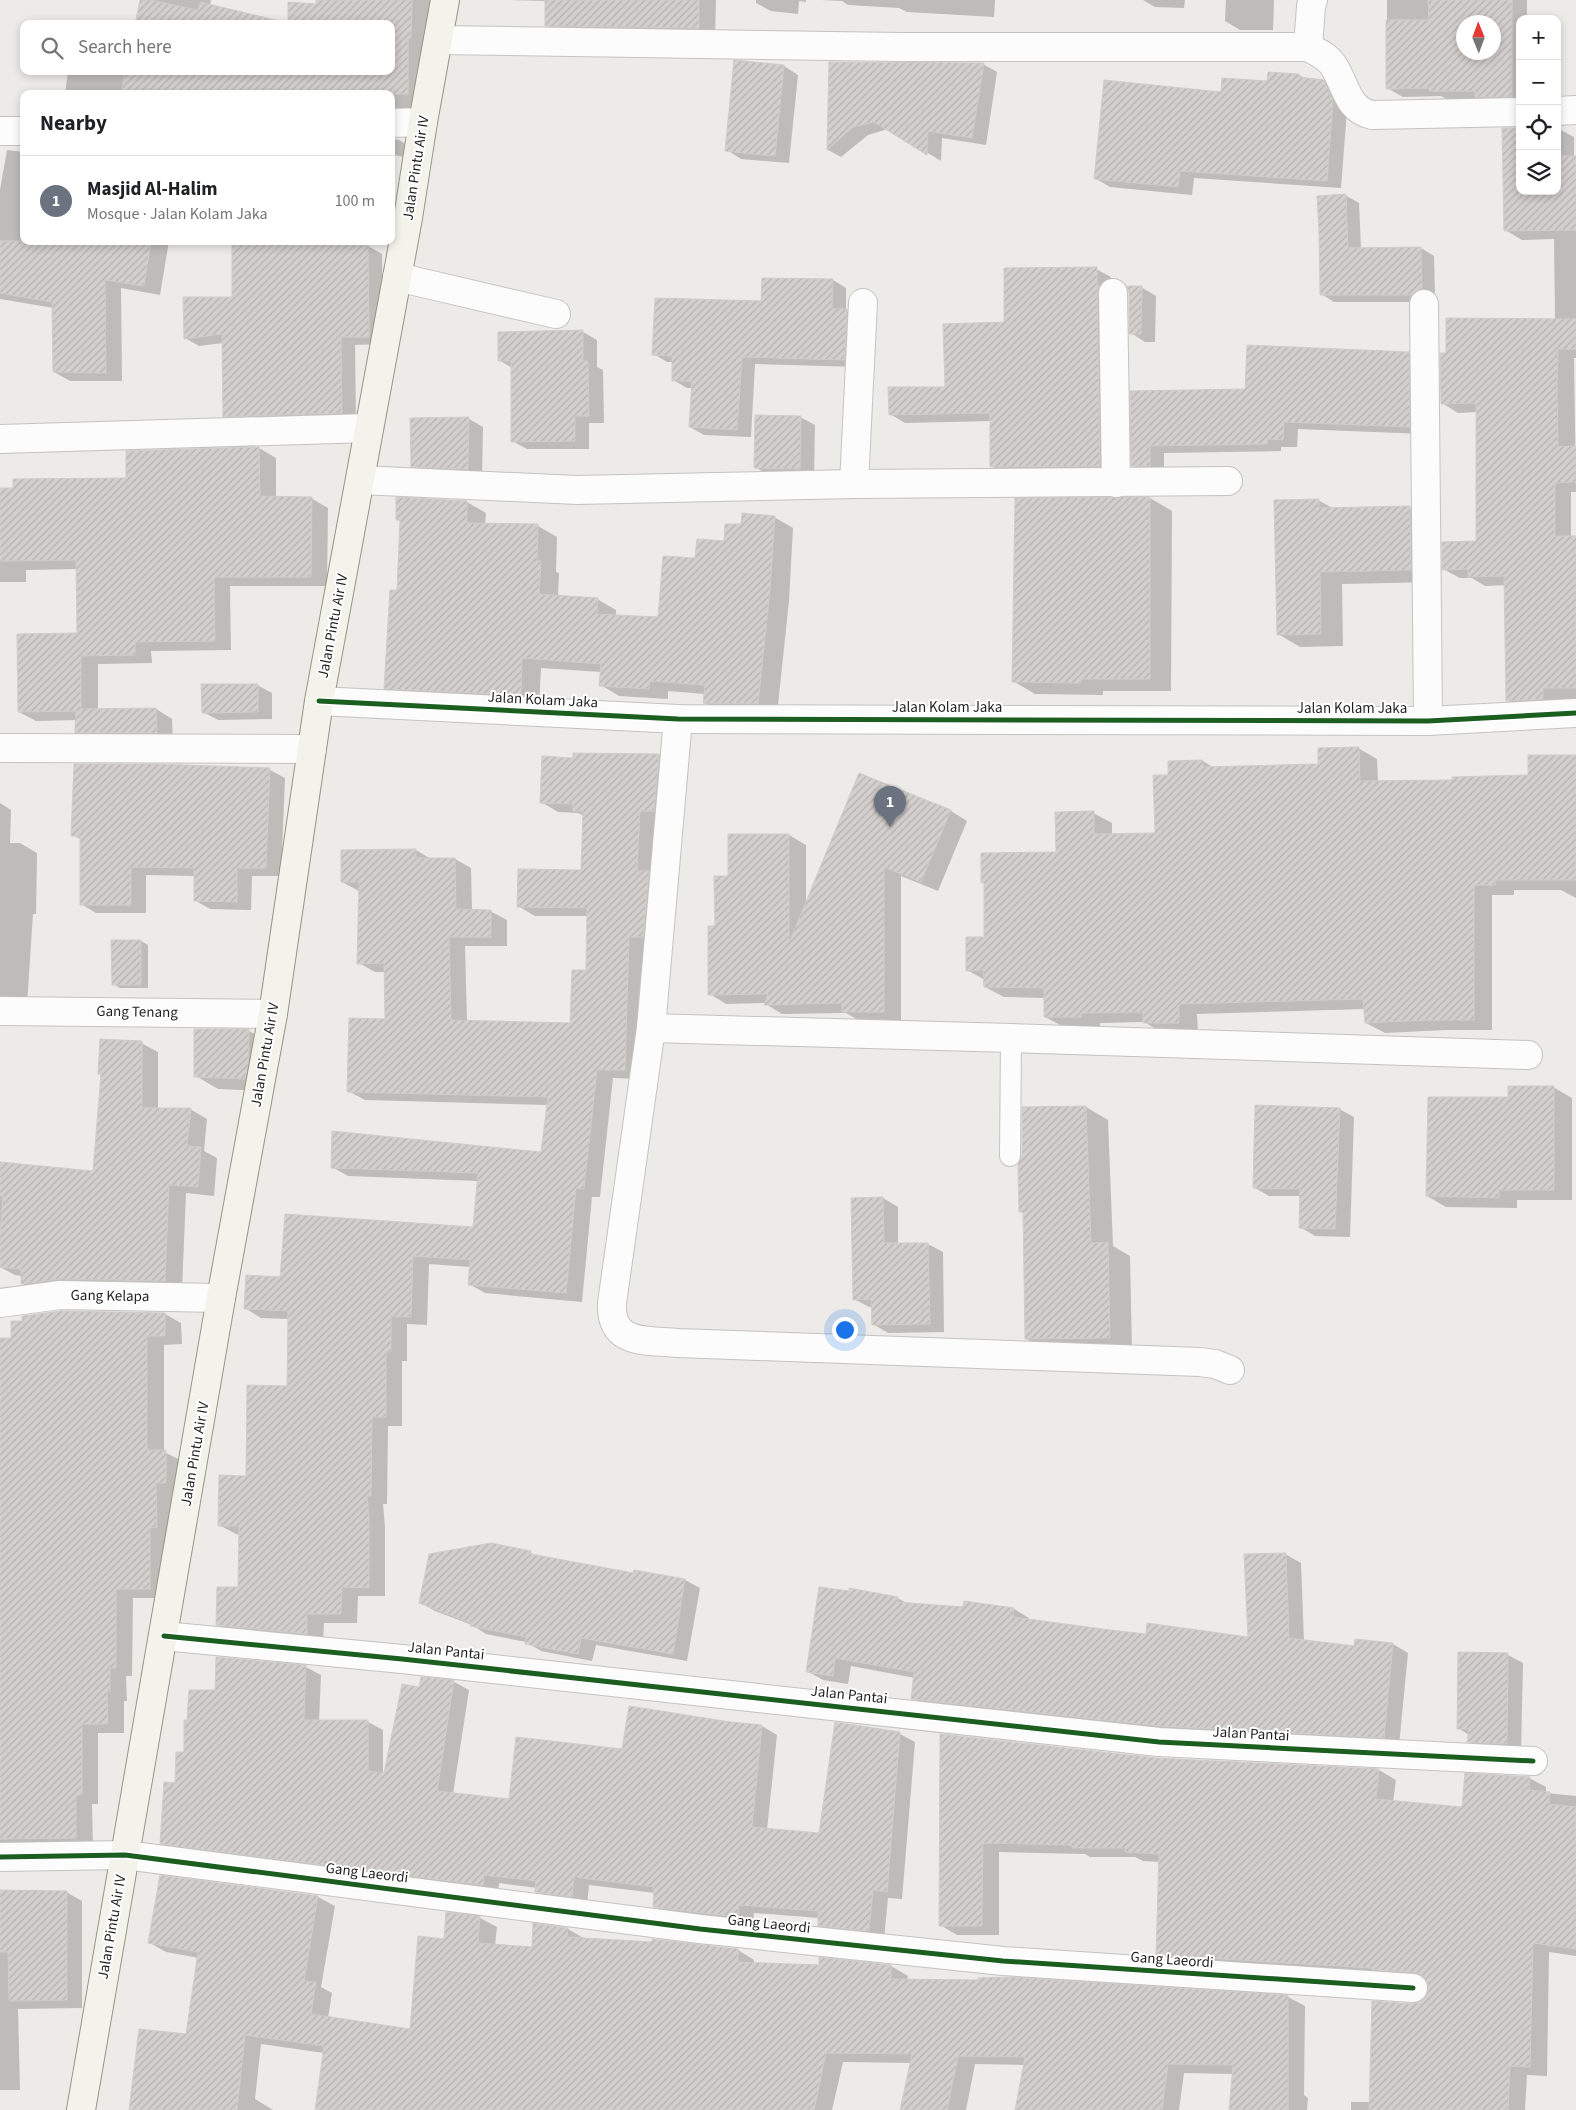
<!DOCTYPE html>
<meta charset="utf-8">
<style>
body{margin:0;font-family:"Source Sans 3",sans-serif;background:#f6f6f6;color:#202124}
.controls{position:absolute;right:15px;top:15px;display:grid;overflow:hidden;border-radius:10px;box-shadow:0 2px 8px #0003}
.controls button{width:45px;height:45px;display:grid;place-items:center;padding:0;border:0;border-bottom:1px solid #e0e0e0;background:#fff;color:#202124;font:25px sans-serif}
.compass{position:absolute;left:1456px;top:15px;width:45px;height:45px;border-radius:50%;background:#fff;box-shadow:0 2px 8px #0003;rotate:359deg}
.you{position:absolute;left:844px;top:1329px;width:18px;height:18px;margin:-12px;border:4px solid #fff;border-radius:50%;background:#1a73e8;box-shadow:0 0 0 8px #1a73e833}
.badge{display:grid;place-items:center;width:32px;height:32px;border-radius:50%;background:#1a73e8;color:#fff;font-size:16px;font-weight:700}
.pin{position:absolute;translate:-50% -41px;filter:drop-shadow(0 1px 2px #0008)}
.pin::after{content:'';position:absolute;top:26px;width:18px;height:15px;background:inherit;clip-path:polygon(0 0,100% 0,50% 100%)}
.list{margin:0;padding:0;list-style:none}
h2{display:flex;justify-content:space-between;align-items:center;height:65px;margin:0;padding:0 20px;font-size:21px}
h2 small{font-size:16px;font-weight:400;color:#757577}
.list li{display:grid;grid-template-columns:32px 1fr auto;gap:15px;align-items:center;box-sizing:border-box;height:90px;padding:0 20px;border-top:1px solid #e0e0e0}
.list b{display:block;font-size:19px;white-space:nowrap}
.list p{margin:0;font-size:16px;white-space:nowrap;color:#757577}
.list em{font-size:16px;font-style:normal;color:#757577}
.icon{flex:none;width:28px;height:28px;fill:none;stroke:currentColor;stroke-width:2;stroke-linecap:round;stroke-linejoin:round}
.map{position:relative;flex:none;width:1576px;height:2110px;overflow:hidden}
.search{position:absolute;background:#fff;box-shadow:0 2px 8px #0003;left:20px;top:20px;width:375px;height:55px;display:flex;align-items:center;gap:12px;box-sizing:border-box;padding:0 18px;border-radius:10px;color:#757577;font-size:19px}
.panel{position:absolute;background:#fff;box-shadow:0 2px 8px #0003;left:20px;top:90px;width:375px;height:155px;border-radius:10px}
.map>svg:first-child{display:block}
</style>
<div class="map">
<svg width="1576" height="2110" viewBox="0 0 1576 2110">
<defs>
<pattern id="building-hatch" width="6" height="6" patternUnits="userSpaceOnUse" patternTransform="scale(1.25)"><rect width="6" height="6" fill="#d2cfcc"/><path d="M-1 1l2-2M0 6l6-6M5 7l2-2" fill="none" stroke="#b4b1af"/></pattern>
</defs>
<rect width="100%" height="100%" fill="#edebe8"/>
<g fill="#0003" fill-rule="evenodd">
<path d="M142,0h69l-4,24z"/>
<path d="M317,0h118l-4,13h-3l-3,103 -33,18 1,5 6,1 16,9v11l-24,-6v-130l-74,-18z"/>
<path d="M508,0h208l-1,38 -151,-3 -17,-10v-24z"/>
<path d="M756,0h50v2l-7,-1 -1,13 -27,-3 -15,-8z"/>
<path d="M821,0h174l-1,17 -87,-5 -8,-4 -51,-3 -6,-4z"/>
<path d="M1143,0h42l-1,8 -29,-1z"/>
<path d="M1226,0h48l-1,30h-33l-15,-9z"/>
<path d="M1387,0h140v19h-7v86l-39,-6h-35l-5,-3 -38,1 -16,-9zM1464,22h30v30h-30z"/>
<path d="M830,63l153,1 14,8 -11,73 -44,-7 -1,23 -53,-32 -20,6 -27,22 -13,-7z"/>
<path d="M784,66l14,9 -9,88 -48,-4 -14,-9z"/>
<path d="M68,71h131l-4,23h-130z"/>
<path d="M1299,75l7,4 17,1 14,9 10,21 -6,78 -147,-10 -2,17 -82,-8 -15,-9 173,-96z"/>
<path d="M1557,128l17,9v20h2v201h-2l2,134h-5v45h5v170l-53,3 -16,-10 -1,-115 -21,1 -13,-8h-12l-17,-9 34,-27v-130l-19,1 -16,-10 5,-49 108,-34 -1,-81 -32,1 -17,-10 15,-39h37z"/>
<path d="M7,150l17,2v89h145l-9,54 -39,-7 1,93h-52l-16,-9v-64l-54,-9v-109z"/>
<path d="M1345,195l14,8 2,46 60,-1 13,8 1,40 -9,6h-92l-13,-8z"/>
<path d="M233,241h114v5h21l14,8 1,90 -28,1 1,76 -118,3 -14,-8 -1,-73 -24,3 -14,-8 48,-40z"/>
<path d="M1096,269l15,8 3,197 -108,1 -15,-9 1,-45 -87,2 -15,-9 56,-26 60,-65z"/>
<path d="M833,280l13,8v22l14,8 -2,49 -103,-3 -4,73 -47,-2 -14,-8 3,-39h-6l-14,-8 1,-18h-7l-13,-8 108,-52z"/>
<path d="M1141,287l15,9 -1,46h-10l-14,-9z"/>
<path d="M583,332l14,8v27l6,3 1,53h-15v26h-62l-15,-8v-73l-13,-8z"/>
<path d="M1408,353l15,8 1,73 -126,-5 -1,18h-16v4l-117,2v21h-17l-14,-9 -2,-73 115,-2z"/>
<path d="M800,417l15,8 -1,52 -44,-1 -15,-9z"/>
<path d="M469,419l14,8 -1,50 -55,-3 -15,-8z"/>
<path d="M259,448l17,10v40h35l17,10 -1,78h-97l1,64 -80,1 1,12 -54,1v46l58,-1 16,10 1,23 -80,-1 -17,-9 1,-12 -41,1 -17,-9 59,-77 -1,-66 -51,1v12h-26v-93l127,-10v-27z"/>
<path d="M1150,498l22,13 -1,180h-68v4l-68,-1 -22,-13z"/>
<path d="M1318,500l16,9 76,-1 22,12 1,62 -91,2 1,62 -43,1 -22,-13z"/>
<path d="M467,502l19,11 -1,12 53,1 19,11 -1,35 3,1 -1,23 39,3 19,11v6l43,2 37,-59 29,-17 17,-16 32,-9 19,11 -4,73 -12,113 -54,-1 -19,-10 1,-9 -37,-3v8l-49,-3 -18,-11v-13l-60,-4 -2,38 -135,-7 -19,-11 13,-96 3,-70 -4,-3z"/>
<path d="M257,685l15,8v26l-54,1 -15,-8z"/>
<path d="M1358,748l19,11 1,23 76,-1 75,-5 47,-20v142l-15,-8h-47v5h-22v135h-46l-61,3 -19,-10 -1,-14 -168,5 1,19h-35l-19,-11 -44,1v4h-36l-19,-10v-19l-41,-1 -19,-10v-7l-18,-10 18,-31 1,-55 -3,-2 74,-29 36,-40 19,10v12l44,-1 13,-58 34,-15 11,7 106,-3z"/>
<path d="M575,754l84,1 16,9 -34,315 -28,-1 -13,119h-8l-10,105 -97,-9 -16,-9 1,-17 -41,-3 -2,61 -20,-1v37h-5v65h-14l-1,78h-4l2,23v69h-27l-1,27h-33l-1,20 -89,-9 -16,-9 21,-37 1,-53 -4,-1 -17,-9 28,-48 41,-90 1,-68 -28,-1 -16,-10 37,-30 192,-49 4,-48 -130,-5 -16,-9 210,-14 6,-48 -183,-5 -17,-9 39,-71 -1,-48h-11l-16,-9v-72l-17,-9 74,-32 15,9h24l16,9 1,43h18l17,9v26h-42l2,76 104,2 17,-52v-56h-53l-17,-10 64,-34 2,-56 -6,-3 -20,-1 -17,-10 34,-43z"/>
<path d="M270,770l15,8 -4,98h-29l-1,34 -41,-1 -14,-8v-25l-50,-1v38h-50l-15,-9 1,-64 -9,-5z"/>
<path d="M859,774l92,37 16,10 -29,70 -37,-15v145h-41l-14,-8 -64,1 -18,-11 -38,1 -16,-10 6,-67 13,-50 60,-42 17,10v61z"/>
<path d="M0,803l11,7 -1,33h10l17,10 -1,61h-3l-6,91 -27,-1z"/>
<path d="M113,941h28l7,4v43h-28l-7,-4z"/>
<path d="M249,1031l22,12 -4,48 -49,-2 -22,-13z"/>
<path d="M141,1043l17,9v57h32l17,10 -3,32 13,7 -3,38 -28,-3 -4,97 -143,3 -16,-9 -1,-8 -7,-1 -15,-8v-40l7,1v-3h-7v-61l94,8z"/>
<path d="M1553,1087l19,11v102h-55v8l-71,-1 -19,-11 82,-97z"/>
<path d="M1086,1107l22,13 5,126 17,10 2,95h-84l-22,-12 -2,-125 -3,-2 3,-103z"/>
<path d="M1339,1109l15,8 -4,120 -35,-1 -15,-9 1,-31h-32l-14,-8z"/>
<path d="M883,1198l15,9v37h30l15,8 1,80 -56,1 -15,-9v-17h-4l-15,-8z"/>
<path d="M165,1314l16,9 1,21 -18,1v107l18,9v31h-10l1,44 -7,1v61h-33l-1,78h-6l1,25h-3v32h-26v71h-6l1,43 -93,-1v-507h12z"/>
<path d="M531,1553l6,3 97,19 1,-3 50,8 15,8 -13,73 -91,-16 -4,16 -51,-10 -15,-9 -40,-8 -14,-9 -37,-14 -14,-8z"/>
<path d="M1285,1554l16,9 3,78 51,6 38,-3 15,9 -9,93 -222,-11 -249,-28 -15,-9 2,-20 -64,-12 -3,18 -25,-4 -16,-9 90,-73 12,6 105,5 15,9v2l118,15 102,3z"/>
<path d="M1508,1655l15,8 -2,89 -38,-2 -14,-9v-6l-11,-7z"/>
<path d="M306,1667l15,8 -2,47h49l15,8v46l37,-88 2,-10 32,4 15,8 -16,104 57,6 113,-49 107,-28 32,3 15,9 -10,95 53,4 16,-110 64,10 15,8 -13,157 -14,-1 -4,41 -49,-5 -16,-9v-7l-65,-5 -1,12 -84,-10 -15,-9 1,-13 -66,-8 -2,20 -35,-5 -15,-9v-3l-38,-5 -1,10 -106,-13 -53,-12 -1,5 -162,-21 -15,-9 25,-89 30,-63z"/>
<path d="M941,1735l216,24 222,11 17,10 -3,22 70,7 66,-31 17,9v6l30,3v160l-27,-4 -2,124 -20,-1 -2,35h-174v-8h20l41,-97 9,-2 6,-6 3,-7 -2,-9 -254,-17 -16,-9 2,-93 -17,-1 -8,-4h-45l-5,-3 -86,-2v83h-42l-17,-10z"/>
<path d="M0,1891l66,1 16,9v107l-64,1 2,81h-20z"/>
<path d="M318,1897l17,9 -14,81 11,6 -4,25 84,12 33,-90 3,-26 32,4 17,9 -2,19 38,3 2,-24 33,4 17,10 153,11 16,10v4l137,2 17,10 -1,4 381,17 17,9 -1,89 4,3 -1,12h-77l3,-36 -49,-1 -5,37h-162l8,-45 -50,-1 -9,46h-64l9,-47 -68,-1 -11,48h-516l8,-57 -63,-9 -6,55 18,11h-143l57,-74 12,-78 -33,-6 -16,-9z"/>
</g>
<g fill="url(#building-hatch)" stroke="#d0cdc9" fill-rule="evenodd">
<path d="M140,0h10l48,10 2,-8 88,21v-21l28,2v-4h96l-1,38 -3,1v55h-287l4,-23h266v-47h-256z"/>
<path d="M545,0h154v28l-154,-2z"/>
<path d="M1428,0h84v97h-37v-6h-46v-3l-43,1v-69h43zM1464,22h30v30h-30z"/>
<path d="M734,60l50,5 -9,91 -50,-5z"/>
<path d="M829,62l155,1 -12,75 -44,-7 -1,24 -53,-33 -21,5 -26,23z"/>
<path d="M1268,72l31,2v3l25,3 9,21 -6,80 -147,-10 -2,16 -84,-8 10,-99 117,12 1,-14 45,3z"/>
<path d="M1558,127v29h18v74l-72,1 -2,-103h18v63h37z"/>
<path d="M1346,194l2,54 73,-1 1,42 -10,6h-92l-1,-64 -2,-35z"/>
<path d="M0,241h151l-7,45 -39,-6 1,93 -53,-1 -1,-70 -52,-9z"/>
<path d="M232,241h56v4l80,-1 1,93h-28l1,76 -119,4 -1,-83 -38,5 -1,-42h49z"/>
<path d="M1097,267v19h2l-2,7 3,173 -110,1v-54l-101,2 -1,-28h57l-2,-63 61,-2v-54z"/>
<path d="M762,278l71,1 -1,30h15l-2,51 -103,-3 -5,73 -48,-3 3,-46h-20v-25l-20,-1 3,-57 106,3z"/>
<path d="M1127,286h15l-1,48h-12v-41z"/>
<path d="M1446,318l130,1v30h-18l-1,35 1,63 18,-1v36l-21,1v53h21v152h-33v11l-37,2 -2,-125 -36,1v-8l-26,1v-28l34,-1v-138l-35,1 -1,-51h6z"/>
<path d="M583,330v31h5l1,55h-14v25l-64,1v-81h-13v-29z"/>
<path d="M1247,345l162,7 1,75 -126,-5 -1,18 -16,-1v5l-117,2v20h-19l-1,-75 115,-2z"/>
<path d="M755,415l46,1 -1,53 -46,-1z"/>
<path d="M469,417l-1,52 -57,-2 -1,-49z"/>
<path d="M259,447l1,49 52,1 -1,80h-97l1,64 -80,1v13l-54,1v53l75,-1 1,25h-82l1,-22 -58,1 -1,-78 60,-1 -1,-73 -76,1v-73h13v-9l113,-1v-27z"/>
<path d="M396,497l71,4v22l71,1 -1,37h4l-2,33 59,4 -1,16 61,3 5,-61 32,2 2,-19 27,2 1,-17h16l1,-11 33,3 -5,74 -12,114 -55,-1 2,-18 -55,-4 -1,8 -50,-3 2,-22 -79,-6 -1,37 -137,-6 6,-99h7l3,-70h-4z"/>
<path d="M1120,497h30v182h-69v4l-69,-1 3,-184z"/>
<path d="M1319,499v9l91,-2 1,64 -91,2 1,62 -44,1 -3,-135z"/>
<path d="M201,684h57v28l-56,1z"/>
<path d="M1359,747l1,34 92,-1v-3l76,-2v-20h48v125h-81v5h-21v135h-48l-61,3 -2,-24 -184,5v19h-36v-11l-62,1v4h-37v-29l-60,-1 -1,-17 -17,1v-34h18v-54h-3v-30l75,-1 -1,-40 39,-1v23l61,-1 -2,-58h15v-14l35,-1v7l115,-3v-16z"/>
<path d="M573,753l86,1 -5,57h-14l-3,60h12l-6,66h-14l-4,133h-28l-13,119 -8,-1 -10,105 -98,-8 2,-25 -57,-4 -2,61 -20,-1v36h-5v65h-14l-1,79h-4l2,20v72l-27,-1 -1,27h-34v20l-91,-9 1,-38h21l1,-61h-21l1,-51 27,1 1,-91 40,1 1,-75 -44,-2 2,-34 34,2 5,-63 188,13 5,-54 -147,-5 1,-37 209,21 7,-55 -201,-5 2,-74 36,1 -1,-56 -27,1 2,-82h-18v-32l75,-1v9h39l1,51 35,1v27h-42l2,83 119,3 2,-53h14l1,-62 -70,-1 1,-38 63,1 2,-59h-10v-7l-33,-1 2,-47 31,2z"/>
<path d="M74,764h83l113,4 -4,100h-29v34l-43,-1v-33l-63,-1v38h-51v-69h-9z"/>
<path d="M859,773l92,37 -30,72 -37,-15v145h-42v-9l-78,2 4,-11 -60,1v-69h7l-1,-50h14v-42h61v109z"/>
<path d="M111,940h30v45h-29z"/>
<path d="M194,1029h55l-1,35 -3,15 -51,-2z"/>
<path d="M100,1039l42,2v67h49l-4,38 14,1 -3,40 -29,-2 -4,96 -105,-2 -39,5v-15l-21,-2v-34l3,-37h-3v-34l93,9 8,-97h-3z"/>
<path d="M1508,1086h46v104h-55v8l-73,-2 2,-99h80z"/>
<path d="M1255,1105l85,3 -5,121 -36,-1 1,-39 -47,-1z"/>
<path d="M1086,1106l5,137 17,-1 2,96 -85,1 -2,-127h-4l-1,-48 4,-8v-49z"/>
<path d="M883,1197l1,46h44l2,81 -58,1 -1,-26 -18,1 -2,-102z"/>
<path d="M61,1311l104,2v23h-18v114h19v33h-10l1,44 -7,1v61h-34v79h-6v24h-3l1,32h-26v71h-6v43l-76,1v-501h11v-17h11v-5z"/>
<path d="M491,1543l40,8v3l102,19 1,-3 51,9 -12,75 -92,-16 -3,16 -53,-10 1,-7 -56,-11 1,-3 -52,-20 10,-49z"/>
<path d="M1286,1553l3,85 65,8 1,-7 38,4 -9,95 -224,-12 -249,-27 3,-27 -79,-14 -2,18 -27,-4 13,-85 30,4v-3l49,9 -1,5 66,5 1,-6 50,7 -1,9 97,13 36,4 1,-11 101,14 -4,-83z"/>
<path d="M1458,1652l50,1 -1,91 -40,-2 2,-13h-12z"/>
<path d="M216,1657l90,8 -2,55h64v51l16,2 18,-89 17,3 2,-10 33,3 -17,111 72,8 7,-62 106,12 7,-43 101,16 32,3 -10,102 67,6 16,-111 65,10 -13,160 -14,-2 -4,41 -51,-5v-15l-79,-6 -1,12 -85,-10 1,-20 -80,-10 -2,20 -37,-5 1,-11 -52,-6 -1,10 -107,-13 -52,-12 -1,5 -163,-21 4,-62 11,1 1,-31h8v-32h3l2,-30h26z"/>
<path d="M940,1734l217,24 222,11 -3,30 86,8 3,-34 65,4 -1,13 21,2 -1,12 27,3v142l-43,-6 -3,124 -20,-1 -2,44h-139l3,-109 40,3 8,-2 6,-6 3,-7 -2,-8 -6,-6 -7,-3 -42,-2v-2l-216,-13 3,-101 -34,-2v-4h-53v-3l-89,-2 -1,83h-43z"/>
<path d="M160,1875l158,21 -14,85 12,1 -5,32 99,15 8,-93 26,3 2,-27 34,4 -2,27 54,4 1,-24 35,5 -1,9 85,5v-3l86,10v13l81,3v-8l72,8v14l87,1v-2l34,-1 276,18v115h-59l4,-45 -65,-1 -6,46h-147l10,-53 -67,-1 -11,54h-47l12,-56 -86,-1 -12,57h-499l9,-64 -79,-11 -8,75h-108l10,-81 47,5 12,-82 -50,-9z"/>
<path d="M0,1890l67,1v109l-58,1 -1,-49h-8z"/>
</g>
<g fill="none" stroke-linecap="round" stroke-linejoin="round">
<g stroke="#c4c3c2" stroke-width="22">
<path id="service" d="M1010,1156l1,-118"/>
</g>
<g stroke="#c4c3c2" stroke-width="30">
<g id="minor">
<path d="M438,40l463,7h407c9,5 19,9 25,18 13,19 13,44 39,50l148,-3"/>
<path d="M1308,47l3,-41 2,-6"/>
<path d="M1557,111l19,-1"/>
<path d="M391,123l32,-1"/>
<path d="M0,131h24"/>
<path d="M397,277l159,37"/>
<path d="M1113,293l3,190"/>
<path d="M1424,304l4,417"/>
<path d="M0,439l369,-11"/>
<path d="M361,480l216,10 277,-6 374,-3"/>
<path d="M854,484l9,-181"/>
<path d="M319,701l359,18 750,2 148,-8"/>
<path d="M678,719l-27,309 -39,275c-2,43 35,37 66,40l522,19 15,2 15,6"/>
<path d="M0,748l312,1"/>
<path d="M0,1011l273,3"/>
<path d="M651,1028l360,10 517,17"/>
<path d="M0,1303l60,-8 161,3"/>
<path d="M164,1636l238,23 757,83 374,19"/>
<path d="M0,1857l125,-2 575,74 303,32 410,27"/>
</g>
</g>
<g stroke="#959581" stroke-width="30">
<path id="secondary" d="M81,2110l140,-812 52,-284 46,-313 89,-483 15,-96 22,-122"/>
</g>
<use href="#service" stroke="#fcfcfc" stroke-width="20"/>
<use href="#minor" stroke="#fcfcfc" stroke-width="28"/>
<use href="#secondary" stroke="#f3f3eb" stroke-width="28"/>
<g stroke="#fff" stroke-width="8">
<g id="cycleway">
<path d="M319,701l359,18 750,2 148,-8"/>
<path d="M164,1636l238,23 757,83 374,19"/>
<path d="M0,1857l125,-2 575,74 303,32 410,27"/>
</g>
</g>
<use href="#cycleway" stroke="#1b5e20" stroke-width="5"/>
</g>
<g text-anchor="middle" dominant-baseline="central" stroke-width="4" stroke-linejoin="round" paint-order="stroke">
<g font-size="15" fill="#1f1f1f" stroke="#fff">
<text transform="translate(416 168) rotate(-81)">Jalan Pintu Air IV</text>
<text transform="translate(333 626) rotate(-79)">Jalan Pintu Air IV</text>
<text transform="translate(543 700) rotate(3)">Jalan Kolam Jaka</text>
<text x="947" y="707">Jalan Kolam Jaka</text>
<text x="1352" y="708">Jalan Kolam Jaka</text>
<text transform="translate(137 1012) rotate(1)">Gang Tenang</text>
<text transform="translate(265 1055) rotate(-80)">Jalan Pintu Air IV</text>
<text transform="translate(110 1296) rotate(1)">Gang Kelapa</text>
<text transform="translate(195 1454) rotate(-80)">Jalan Pintu Air IV</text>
<text transform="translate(446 1651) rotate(6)">Jalan Pantai</text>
<text transform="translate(849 1695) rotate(6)">Jalan Pantai</text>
<text transform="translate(1251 1734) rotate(3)">Jalan Pantai</text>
<text transform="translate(367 1873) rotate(7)">Gang Laeordi</text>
<text transform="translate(769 1924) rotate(6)">Gang Laeordi</text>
<text transform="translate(112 1927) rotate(-80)">Jalan Pintu Air IV</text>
<text transform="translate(1172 1960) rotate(4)">Gang Laeordi</text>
</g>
</g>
</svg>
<div class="controls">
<button>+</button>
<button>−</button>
<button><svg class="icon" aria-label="locate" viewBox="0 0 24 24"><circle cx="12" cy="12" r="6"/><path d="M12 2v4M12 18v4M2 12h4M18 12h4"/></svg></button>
<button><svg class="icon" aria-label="layers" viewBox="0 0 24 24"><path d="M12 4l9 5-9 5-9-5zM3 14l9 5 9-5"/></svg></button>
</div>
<svg class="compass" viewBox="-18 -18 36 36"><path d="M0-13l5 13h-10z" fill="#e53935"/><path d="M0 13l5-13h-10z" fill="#757577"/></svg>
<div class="you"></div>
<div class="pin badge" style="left:890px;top:827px;background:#6b7280">1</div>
<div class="search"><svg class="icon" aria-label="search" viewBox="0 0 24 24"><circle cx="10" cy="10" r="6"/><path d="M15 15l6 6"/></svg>Search here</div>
<section class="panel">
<h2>Nearby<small></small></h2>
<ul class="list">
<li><span class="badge" style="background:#6b7280">1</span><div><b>Masjid Al-Halim</b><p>Mosque · Jalan Kolam Jaka</p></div><em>100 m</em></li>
</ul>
</section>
</div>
